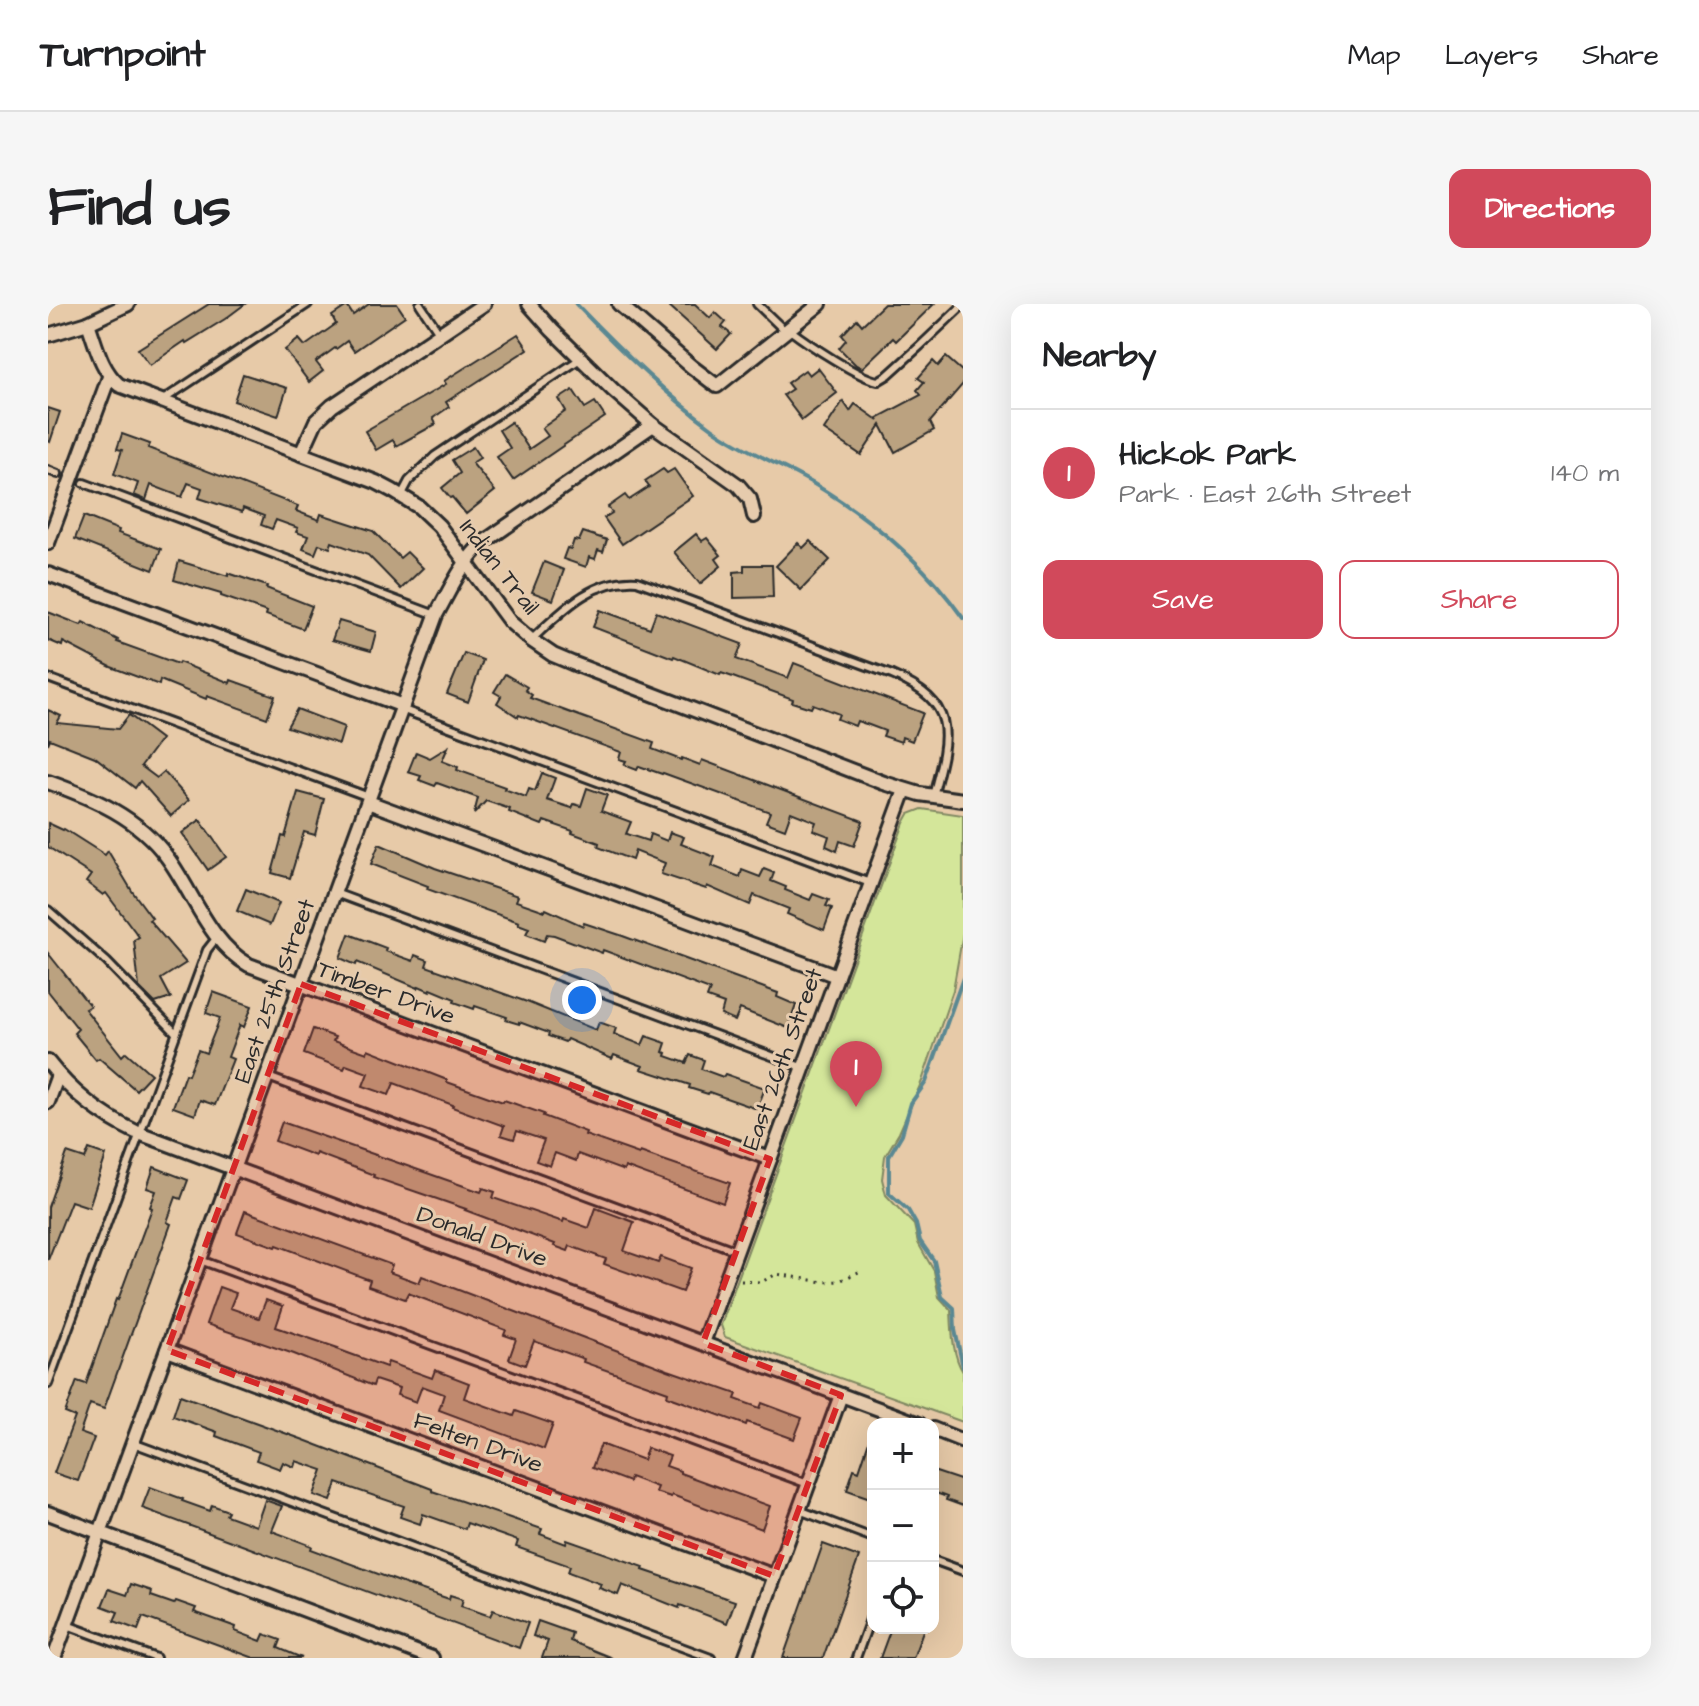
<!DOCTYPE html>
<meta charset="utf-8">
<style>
body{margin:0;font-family:"Architects Daughter",sans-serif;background:#f6f6f6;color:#202124}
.controls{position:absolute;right:24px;bottom:24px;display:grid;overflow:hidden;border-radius:16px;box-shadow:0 8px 32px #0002}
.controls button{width:72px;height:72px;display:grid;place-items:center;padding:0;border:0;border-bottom:2px solid #e0e0e0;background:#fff;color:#202124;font:40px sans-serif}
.you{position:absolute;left:534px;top:696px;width:28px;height:28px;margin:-20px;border:6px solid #fff;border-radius:50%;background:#1a73e8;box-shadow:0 0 0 12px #1a73e833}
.badge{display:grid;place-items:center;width:52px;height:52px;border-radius:50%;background:#d1495b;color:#fff;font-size:26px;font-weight:700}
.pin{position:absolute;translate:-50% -66px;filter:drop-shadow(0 2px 4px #0008)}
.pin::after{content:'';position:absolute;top:42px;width:28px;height:24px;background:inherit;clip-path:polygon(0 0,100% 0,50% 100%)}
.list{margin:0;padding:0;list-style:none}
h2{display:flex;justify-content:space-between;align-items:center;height:104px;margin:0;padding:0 32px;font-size:34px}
h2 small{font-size:26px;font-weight:400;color:#757577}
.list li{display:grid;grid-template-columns:52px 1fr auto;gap:24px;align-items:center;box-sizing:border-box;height:128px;padding:0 32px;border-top:2px solid #e0e0e0}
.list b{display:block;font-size:30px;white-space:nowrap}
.list p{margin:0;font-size:26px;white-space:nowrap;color:#757577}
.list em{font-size:26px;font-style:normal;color:#757577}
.actions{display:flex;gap:16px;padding:24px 32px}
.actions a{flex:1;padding:18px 0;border:2px solid #d1495b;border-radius:16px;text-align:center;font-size:28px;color:#d1495b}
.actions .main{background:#d1495b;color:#fff}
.icon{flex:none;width:44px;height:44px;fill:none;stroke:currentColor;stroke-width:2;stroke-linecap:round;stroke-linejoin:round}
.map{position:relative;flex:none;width:915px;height:1354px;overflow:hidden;border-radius:16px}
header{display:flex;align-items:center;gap:48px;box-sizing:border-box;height:112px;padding:0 40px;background:#fff;border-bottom:2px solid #e0e0e0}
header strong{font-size:38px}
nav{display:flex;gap:44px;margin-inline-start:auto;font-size:28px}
.intro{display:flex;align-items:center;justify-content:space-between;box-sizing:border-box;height:192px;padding:0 48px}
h1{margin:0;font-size:56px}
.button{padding:20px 36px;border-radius:16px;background:#d1495b;color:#fff;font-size:28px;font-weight:700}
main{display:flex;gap:48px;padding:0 48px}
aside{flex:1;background:#fff;border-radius:16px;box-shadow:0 8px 32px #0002}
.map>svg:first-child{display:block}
</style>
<header>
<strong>Turnpoint</strong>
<nav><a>Map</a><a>Layers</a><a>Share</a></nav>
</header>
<div class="intro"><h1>Find us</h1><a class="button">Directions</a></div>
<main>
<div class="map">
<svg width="915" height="1354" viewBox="0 0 915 1354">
<rect width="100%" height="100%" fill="#e7caa8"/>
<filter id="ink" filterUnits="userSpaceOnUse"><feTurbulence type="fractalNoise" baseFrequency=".0125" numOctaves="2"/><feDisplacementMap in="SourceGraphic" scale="16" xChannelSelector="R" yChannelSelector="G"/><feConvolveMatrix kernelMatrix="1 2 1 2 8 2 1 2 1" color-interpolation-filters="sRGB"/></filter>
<g filter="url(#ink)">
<path fill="#d4e69a" stroke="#808862" stroke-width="2" d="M874,505l41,6v118l-10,57 -31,91 -23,52 -14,23 -3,23 4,16 28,30 4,18 16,28 5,26 12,13c1,19 1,45 12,62v50l-238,-85 -4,-12 183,-502 5,-9z"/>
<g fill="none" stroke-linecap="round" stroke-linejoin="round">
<g stroke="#5a8892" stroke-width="4">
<path d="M528,0c41,43 88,89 136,124 32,23 68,36 102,56 58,35 110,79 149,134"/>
<path d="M915,674l-37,104 -15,21 -9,31 -13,22v37l19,17 8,14 4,17 14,20 8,36 12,11 1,22 8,37"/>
</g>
</g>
<g fill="#bba280" stroke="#2b2b2b" stroke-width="2">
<path d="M161,0h36l-20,15 -39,24 -1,-2 -35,24 -12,-16z"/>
<path d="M321,0h28l8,12 -51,35 -7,-10 -11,8 -1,-1 -19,14 7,9 -14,11 -24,-32 14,-11 6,7 31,-22 -4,-8 15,-10 6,9z"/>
<path d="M619,0h28l15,14 5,-6 11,10 -4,5 9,7 -14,15z"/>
<path d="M836,0h50l-38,37 -3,-3 -31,30 -6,-3 -17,-17 7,-8 -4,-5 15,-16 5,6z"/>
<path d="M470,30l10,15 -82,53 3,5 -16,11 3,6 -40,22 -3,-6 -17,10 -11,-19 81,-47 -2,-3z"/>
<path d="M898,53l17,15v12l-33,38 4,8 -39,22 -14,-27 -20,30 -37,-25 19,-29 7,10 5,-7 24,17 -2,-3 44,-23 -4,-5 7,-8 -6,-4 15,-17 5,5z"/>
<path d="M770,64l19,25 -35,27 -19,-25 9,-6 -5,-6 18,-13 4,5z"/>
<path d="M195,70l44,14 -9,28 -44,-15z"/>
<path d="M525,86l12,18 10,-6 10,15 -92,63 -16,-23 13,-9 -11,-18 12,-8 18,27 19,-13 -6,-8 24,-17 -7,-12z"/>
<path d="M0,104l12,4 -10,30 -2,-1z"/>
<path d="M74,130l28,10 -2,4 150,58 -2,5 23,9 2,-6 52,17 27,27 7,-6 16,16 -22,21 -33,-34 -36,-13 -2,6 -11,-4 -4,10 -12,-5 5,-13 -12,-4 2,-4 -22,-8 -4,9 -11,-4 3,-9 -21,-8 -1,4 -43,-14 3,-10 -14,-5 -6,14 -31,-12 -5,15 -12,-5 4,-12 -24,-9 8,-24 -5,-1z"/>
<path d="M425,143l7,11 -8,5 23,28 -29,23 -14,-17 -2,1 -8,-10 18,-15 -8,-13z"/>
<path d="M615,165l4,4 7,-4 19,27 -71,48 -18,-26 8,-5 -4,-6 17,-12 4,5 20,-13 -4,-6z"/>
<path d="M36,212l35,14 -1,3 43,16 -8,21 -78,-31z"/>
<path d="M535,228l24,8 -4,12 -5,-2 -3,9 -6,-2 -3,10 -23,-8 4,-11 4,1 3,-9 5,1z"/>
<path d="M648,230l6,7 5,-3 14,17 -5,4 5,7 -21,18 -26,-32z"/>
<path d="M762,237l20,19 -29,30 -25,-24 22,-23 5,5z"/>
<path d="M131,257l49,15v-3l39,13 -1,2 46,18 -9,23 -37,-14 1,-3 -46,-16v-2l-47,-14z"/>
<path d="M496,258l20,8 -11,30 -21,-8z"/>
<path d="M696,261h28l1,32 -39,1v-26l10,-1z"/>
<path d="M552,306l50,18 6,-16 86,32 -6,15 52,19 6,-15 129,50 -11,28 -10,-4 -1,5 -18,-6 2,-5 -16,-6 -12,-4 -2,5 -18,-7 2,-5 -26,-10 -2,4 -19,-6 1,-3 -63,-23 -9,-3 -1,2 -46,-19 -1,2 -80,-31z"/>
<path d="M0,308l33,13 2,-3 35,18 -1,2 61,22 1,-2 51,21 1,-3 44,16 -8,22 -60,-22 -1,3 -46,-19 -1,5 -48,-18 -48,-25 -1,4 -14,-6z"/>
<path d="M291,317l37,11 -5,19 -39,-11z"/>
<path d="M416,349l19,7 -15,42 -21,-8z"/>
<path d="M457,370l22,13 -2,3 7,5 -2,3 124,45 -2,6 29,11 1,-2 18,7 2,-5 161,61 -9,25 -14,-5 -3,10 -11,-5 3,-10 -16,-6 3,-8 -25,-10 -6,17 -19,-7 4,-10 -107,-39 -1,1 -23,-8 -2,4 -13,-5 2,-4 -7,-2 2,-7 -102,-37 -1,2 -21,-14 4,-7 -7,-4z"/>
<path d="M249,405l47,18 -5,17 -52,-17z"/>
<path d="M0,406l13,6 -4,7 61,6 11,-14 32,24 -20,27 16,12 7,-6 25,28 -18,16 -31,-35 -5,7 -40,-31 -45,-18 -2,5z"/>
<path d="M400,443l-6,14 16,6 -1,3 48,17 -1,2 22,8 3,-8 6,2 7,-18 13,5 -8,22 25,8 2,-4 7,2 6,-18 20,7 -6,16 30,11 -5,12 22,7 2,-7 17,7 3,-9 14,5 -3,7 34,13 -3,9 28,11 2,-7 18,7 4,-8 10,4 -3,8 15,6 -1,3 25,10 3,-6 16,6 -3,6 6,2 -8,22 -37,-16 2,-5 -35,-14 -4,10 -43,-19 -1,3 -45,-15 4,-11 -30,-12 -3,9 -34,-13 1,-4 -27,-10 1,-2 -29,-10 -2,4 -33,-13 1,-3 -24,-8 -12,13 4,-16 -41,-15 -2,3 -16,-6 2,-4 -13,-4 8,-20 14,6z"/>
<path d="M250,488l26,7 -9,36 -11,-3 -14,46 -18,-5 10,-37 3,1z"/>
<path d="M152,516l26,37 -18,13 -26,-37z"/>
<path d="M0,519l15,7 1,-1 41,26 3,-4 24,40 20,27 -3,2 37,43 -25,16 10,19 -16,5 -16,-16 -5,-47 5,-3 -33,-44 -3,2 -17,-13 5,-7 -43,-28z"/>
<path d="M331,540l56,24 83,28 -2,5 29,10 1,-2 37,17 1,-3 36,12 158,58 -1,4 19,8 -8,23 -48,-19 -5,12 -14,-6 3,-11 -17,-6 3,-8 -107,-40 -1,3 -48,-18 -7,-1 -3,7 -18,-7 3,-6 -11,-4 1,-2 -92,-33 1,-3 -57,-22z"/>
<path d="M198,585l33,14 -9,22 -33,-14z"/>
<path d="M301,630l37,14 -1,3 28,10 2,-6 13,5 -2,6 101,36 69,28 3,-8 17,6 -2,6 28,11 4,-9 20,7 -3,9 4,1 -1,3 20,7 4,-8 14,5 -3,9 22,8 2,-3 40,14 -8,21 -48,-17 -1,2 -19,-6 1,-3 -49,-16 2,-3 -29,-11 -2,4 -45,-20 -2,3 -17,-6 1,-3 -30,-11v2l-13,-4 1,-3 -32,-11 -1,3 -20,-7 1,-3 -24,-10 -1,2 -11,-5 -1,2 -61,-26 -1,3 -16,-7z"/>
<path d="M0,649l42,53 -5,3 37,47 4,-4 25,22 -15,16 -37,-32 -3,2 -22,-27 4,-4 -30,-38z"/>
<path d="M165,688l39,14 -8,21 -4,-2 -12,32 5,2 -18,46 -15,-5 -5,15 -22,-8 12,-33 3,1 10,-25 8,3 14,-35 -14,-5z"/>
<path d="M265,725l22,8 -2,4 34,12 1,-4 79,31v2l56,20 1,-2 40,14 -1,2 43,16 -1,3 54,19 1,-2 90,31 -7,20 -98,-36 -1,4 -46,-17 -2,7 -21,-8 -5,13 -14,-5 8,-21 -27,-9 -3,8 -13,-4 3,-9 -52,-19 1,-2 -59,-22 -5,12 -26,-9 5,-13 -22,-8 -2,4 -40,-15z"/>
<path d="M234,818l199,70 2,-4 12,4 -2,6 70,24 1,-3 25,9 7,-20 38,14 -10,29 34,12 3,-6 30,11 -9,24 -78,-28 2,-5 -36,-13 -2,5 -14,-5 1,-2 -90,-34 1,-1 -93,-32 1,-2 -58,-22 -1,3 -40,-15z"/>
<path d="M41,845l17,6 -17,52 -18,-6 -23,59v-53l19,-54 18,6z"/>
<path d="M106,863l34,13 -7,19 -5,-2 -9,25 4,2 -67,185 -14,-5 -10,29 14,5 -16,43 -24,-8 21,-56 -10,-4 12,-32 9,3 30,-85 2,1 34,-92 -2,-1 6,-16 -9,-3z"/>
<path d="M197,907l147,54 -3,7 30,11 3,-7 246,94 69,24 -2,5 25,9 2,-5 40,15 -8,21 -47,-17 -1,3 -79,-29 1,-4 -85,-30 1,-3 -50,-18 -9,24 -16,-6 7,-20 -12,-4 2,-5 -98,-37 -3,6 -37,-13 2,-6 -93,-35 -1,2 -39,-14z"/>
<path d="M171,983l17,6 -6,15 29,10 7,-18 17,6 -7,21 62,21 -1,1 49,18 2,-5 44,16 3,-8 34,13 -5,15 50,18 2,-5 37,13 -9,25 -105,-39 5,-16 -22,-8 -6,16 -19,-7 2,-7 -24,-8 -2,6 -79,-32 -88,-30z"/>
<path d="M132,1091l124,45 128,49v2l110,38 -2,5 26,10 1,-4 77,27 -1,3 92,31 -8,22 -47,-18 -1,3 -57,-23 -4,10 -19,-7 2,-4 -33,-12 2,-6 -54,-19 2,-6 -51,-18 -2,6 -42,-15 -3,10 -20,-7 4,-11 -67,-23 -6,18 -17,-6 9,-25 -27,-9 -2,6 -11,-5 -3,7 -24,-9 3,-8 -43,-16 1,-4 -44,-16z"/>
<path d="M823,1131h2v64l-26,-9 7,-21 5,2z"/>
<path d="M553,1140l42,16 4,-12 23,8 -4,10 14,5v2l90,33 -8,23 -90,-34 -1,2 -16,-5 2,-5 -27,-10 -1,5 -37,-14z"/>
<path d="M885,1167l30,10v25l-17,-6 1,-3 -14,-5z"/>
<path d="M102,1183l33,12 -1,2 28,10 2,-6 16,6 -2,4 30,11 9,-26 17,6 -10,25 40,15 -1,3 94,35 44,15 1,-4 13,4 -2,7 29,10 3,-6 35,13 -9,25 -377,-140z"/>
<path d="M775,1240l36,13 -36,101h-40z"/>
<path d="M83,1280l21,7 -1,5 23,8 2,-3 20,7 -2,4 42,15 -1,4 26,10 3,-7 17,6 -3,8 24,10h-48l-111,-41 -5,13 -24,-9 4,-9 -16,-6 7,-17 18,6z"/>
<path d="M490,1317l34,12 -2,8 42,17h-70l6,-17 -15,-5z"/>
<path d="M843,1324h33l-11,30h-33z"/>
</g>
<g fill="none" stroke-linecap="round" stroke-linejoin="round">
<g stroke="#2b2b2b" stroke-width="12">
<g id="service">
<path d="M372,0l20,30"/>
<path d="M709,0l29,28"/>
<path d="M742,26c17,13 69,48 88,51l10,-6 32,-29 43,-41"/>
<path d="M115,96l145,-96"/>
<path d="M0,166l10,4"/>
<path d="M36,179l352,132"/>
<path d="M353,192l8,-15 26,-25 145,-97"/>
<path d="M483,336c30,-28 61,-62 106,-59l255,94c67,28 57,60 41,121"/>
<path d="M0,374l321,119"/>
<path d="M353,405l469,174"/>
<path d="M287,589l469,175"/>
<path d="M0,606l59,52 69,71"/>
<path d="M220,773l469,174"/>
<path d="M152,956l608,224"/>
<path d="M0,1080l159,-434 11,-14"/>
<path d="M85,1139l578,215"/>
<path d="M751,1206l74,28"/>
<path d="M885,1256l30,11"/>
<path d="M19,1321l89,33"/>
<path d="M808,1354l17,-47"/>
</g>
</g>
<g stroke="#2b2b2b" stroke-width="18">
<g id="minor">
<path d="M481,0l23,26 61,60 40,35 85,60 12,14 4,17"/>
<path d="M571,0l73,63 25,19 103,-82"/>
<path d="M40,19c8,22 13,47 31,62l257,97 17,9 26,16 20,19 71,96 21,18 22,15 19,8 312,120 36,11 43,6"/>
<path d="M0,31l40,-12 40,-19"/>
<path d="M253,150l15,-33 16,-15 152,-102"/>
<path d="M0,239l61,-166"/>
<path d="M0,270l355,132"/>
<path d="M0,478c45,16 90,35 119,75 26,35 42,86 82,108l521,194"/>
<path d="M320,498l469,174"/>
<path d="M0,758c24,31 52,53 88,70l783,292"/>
<path d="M0,798l10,-27"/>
<path d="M655,1039l202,-553"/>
<path d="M119,1046l607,226"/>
<path d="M885,1125l30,12"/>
<path d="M0,1209l384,145"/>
<path d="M6,1354l382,-1043c14,-25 26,-53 48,-73l169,-117"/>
<path d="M697,1354l96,-263"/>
</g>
</g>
<path stroke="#2b2b2b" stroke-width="3" stroke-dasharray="2 6" stroke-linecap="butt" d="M693,977l20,1 16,-8 46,8 16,-1 22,-10"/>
<use href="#service" stroke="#e6cbad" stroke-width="6"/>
<use href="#minor" stroke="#e6cbad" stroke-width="12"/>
</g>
</g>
<path fill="#d62828" fill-opacity="0.2" stroke="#d62828" stroke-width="6" stroke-dasharray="16 10" stroke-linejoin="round" d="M253,680l469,175 -67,184 138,52 -67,181 -607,-226z"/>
<g text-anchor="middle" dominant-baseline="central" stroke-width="6" stroke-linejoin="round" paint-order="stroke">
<g font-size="24" fill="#2b2b2b" stroke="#e6cbad">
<text transform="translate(451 263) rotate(52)">Indian Trail</text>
<text transform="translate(227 687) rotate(-70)">East 25th Street</text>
<text transform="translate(338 689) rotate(20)">Timber Drive</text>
<text transform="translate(735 755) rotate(-70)">East 26th Street</text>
<text transform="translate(434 933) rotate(20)">Donald Drive</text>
<text transform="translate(430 1139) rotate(20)">Felten Drive</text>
</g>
</g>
</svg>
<div class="controls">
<button>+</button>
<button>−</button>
<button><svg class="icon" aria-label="locate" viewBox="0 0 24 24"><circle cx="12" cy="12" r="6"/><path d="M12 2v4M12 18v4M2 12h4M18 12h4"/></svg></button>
</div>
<div class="you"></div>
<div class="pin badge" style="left:808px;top:803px">1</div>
</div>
<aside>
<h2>Nearby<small></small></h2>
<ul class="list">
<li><span class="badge">1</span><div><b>Hickok Park</b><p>Park · East 26th Street</p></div><em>140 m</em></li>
</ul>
<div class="actions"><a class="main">Save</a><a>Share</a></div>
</aside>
</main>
